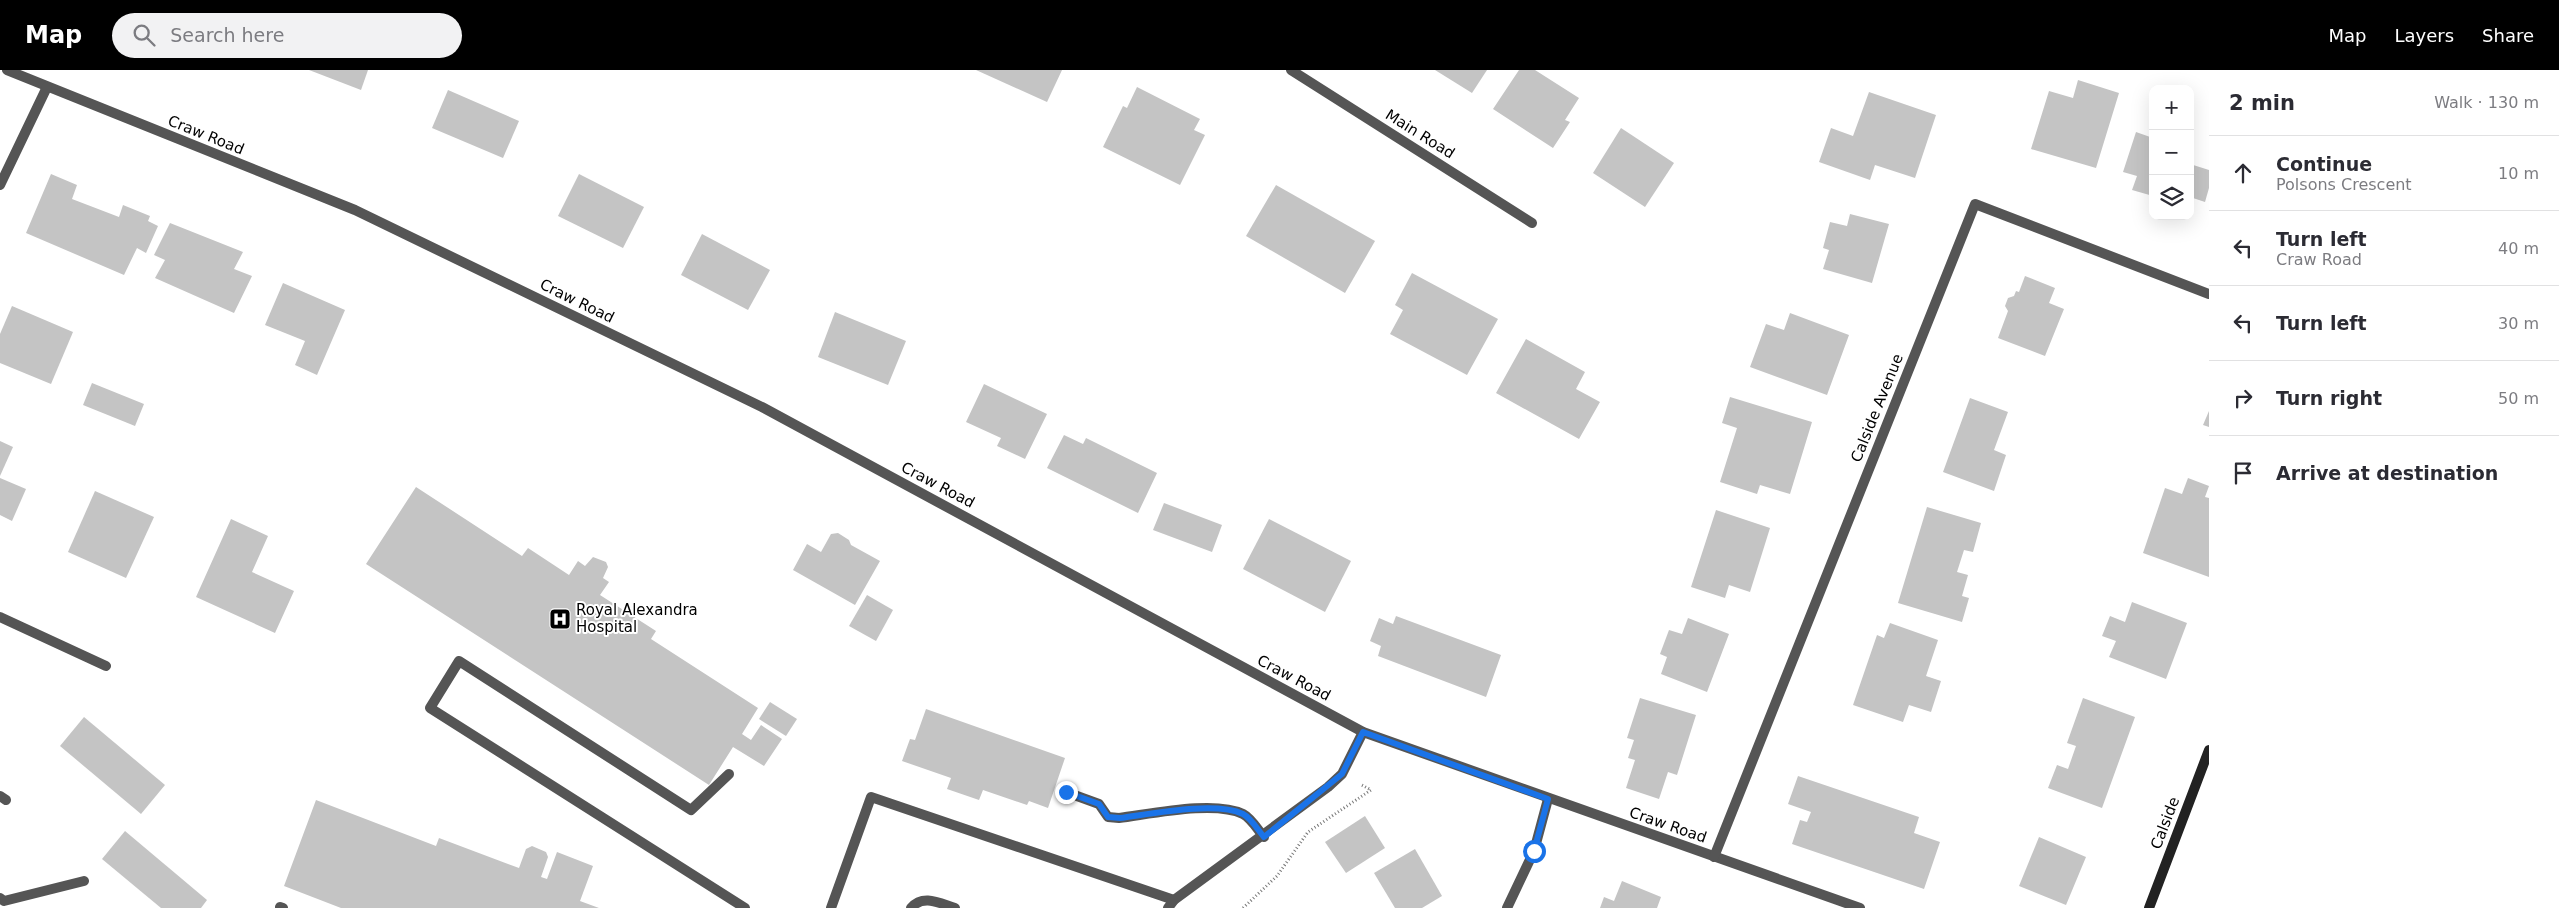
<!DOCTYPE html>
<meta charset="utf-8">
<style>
body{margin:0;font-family:"DejaVu Sans",sans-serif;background:#f2f2f3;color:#2b2b33}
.controls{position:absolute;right:15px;top:15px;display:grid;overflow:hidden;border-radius:10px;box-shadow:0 5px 20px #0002}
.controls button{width:45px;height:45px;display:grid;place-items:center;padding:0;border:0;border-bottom:1px solid #e1e1e2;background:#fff;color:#2b2b33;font:25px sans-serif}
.stop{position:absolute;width:15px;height:15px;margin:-11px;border:4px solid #1a73e8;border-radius:50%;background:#fff}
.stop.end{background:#1a73e8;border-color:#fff;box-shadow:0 1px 5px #0008}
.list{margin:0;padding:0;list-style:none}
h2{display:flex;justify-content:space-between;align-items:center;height:65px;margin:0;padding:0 20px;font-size:21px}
h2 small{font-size:16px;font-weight:400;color:#7c7c81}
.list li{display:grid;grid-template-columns:32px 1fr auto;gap:15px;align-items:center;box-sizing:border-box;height:75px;padding:0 20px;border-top:1px solid #e1e1e2}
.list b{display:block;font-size:19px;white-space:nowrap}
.list p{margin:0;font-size:16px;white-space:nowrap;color:#7c7c81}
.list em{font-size:16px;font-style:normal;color:#7c7c81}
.icon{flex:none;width:28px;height:28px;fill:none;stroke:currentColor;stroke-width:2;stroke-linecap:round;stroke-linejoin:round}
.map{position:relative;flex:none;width:2209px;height:838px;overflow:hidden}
header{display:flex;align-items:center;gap:30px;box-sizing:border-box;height:70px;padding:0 25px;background:#000;color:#fff}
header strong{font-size:24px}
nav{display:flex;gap:28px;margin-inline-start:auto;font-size:18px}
.search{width:350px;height:45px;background:#f2f2f3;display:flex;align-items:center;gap:12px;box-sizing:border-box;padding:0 18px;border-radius:28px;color:#7c7c81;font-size:19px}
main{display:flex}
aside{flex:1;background:#fff}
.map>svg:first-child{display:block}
</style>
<header>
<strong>Map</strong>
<div class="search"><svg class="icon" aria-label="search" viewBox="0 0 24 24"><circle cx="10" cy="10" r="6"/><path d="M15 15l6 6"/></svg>Search here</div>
<nav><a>Map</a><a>Layers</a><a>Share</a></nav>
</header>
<main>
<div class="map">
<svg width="2209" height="838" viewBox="0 0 2209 838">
<rect width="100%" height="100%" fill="#fff"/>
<g fill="#c4c4c4">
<path d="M309,0h59l-7,20z"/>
<path d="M976,0h86l-15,32z"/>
<path d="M1435,0h52l-15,23z"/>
<path d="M1519,0h16l44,28 -14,22 5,2 -17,26 -60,-39z"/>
<path d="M2078,10l41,13 -23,75 -65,-19 18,-58 24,7z"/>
<path d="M1137,17l63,32 -6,11 11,5 -25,50 -77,-38 20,-41 4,2z"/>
<path d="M448,20l71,31 -16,37 -71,-30z"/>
<path d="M1869,22l67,23 -21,63 -40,-13 -5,15 -51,-18 12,-34 22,8z"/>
<path d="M1621,58l53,35 -29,44 -52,-34z"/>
<path d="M2136,62l17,6v58l-21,-6 5,-14 -14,-4z"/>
<path d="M2190,94l19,6v18l-4,14 -15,-5z"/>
<path d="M51,104l26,11 -5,14 47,18 4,-12 27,11 -2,5 10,5 -12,27 -9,-5 -13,27 -98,-42z"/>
<path d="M579,104l65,33 -21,41 -65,-32z"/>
<path d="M1276,115l99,56 -30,52 -99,-57z"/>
<path d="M1850,144l39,10 -17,59 -49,-14 6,-19 -6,-2 7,-26 17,4z"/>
<path d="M170,153l73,29 -9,17 18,7 -18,37 -79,-35 10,-18 -11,-5z"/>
<path d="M702,164l68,36 -22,40 -67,-35z"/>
<path d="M1412,203l86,46 -31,56 -77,-41 13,-24 -8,-5z"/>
<path d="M2025,206l30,12 -6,15 15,6 -19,47 -47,-18 10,-27 -3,-5 3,-8 6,-2 2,-5 3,1z"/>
<path d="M283,213l62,27 -28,65 -22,-10 10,-24 -40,-16z"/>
<path d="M12,236l61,26 -22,52 -51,-21v-29z"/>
<path d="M835,242l71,29 -18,44 -70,-28z"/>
<path d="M1790,243l59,22 -22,60 -77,-28 16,-43 18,6z"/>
<path d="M1526,269l59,33 -9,17 24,13 -21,37 -83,-46z"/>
<path d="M92,313l52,21 -9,22 -52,-21z"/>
<path d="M984,314l63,30 -22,45 -28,-13 4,-8 -35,-16z"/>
<path d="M1730,327l82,25 -22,72 -30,-9 -3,9 -37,-12 17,-54 -15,-5z"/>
<path d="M1970,328l38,14 -14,38 12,5 -12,36 -51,-19z"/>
<path d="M2209,341v16l-6,-2z"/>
<path d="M1064,365l19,9 3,-6 71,35 -19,40 -91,-45z"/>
<path d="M0,371l13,6 -13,29z"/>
<path d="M0,408l26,11 -14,32 -12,-6z"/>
<path d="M2188,408l21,8 -4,11 4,1v79l-66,-24 22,-65 17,6z"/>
<path d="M416,417l106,69 6,-8 41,27 9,-14 7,5 8,-9 13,5 2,5 -5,11 6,4 -9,13 56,36 -5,8 107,69 -16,26 9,6 10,-15 21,14 -18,27 -31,-19 -24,38 -343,-221z"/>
<path d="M95,421l59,26 -28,61 -58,-26z"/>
<path d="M1164,433l58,22 -10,27 -59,-22z"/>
<path d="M1927,437l54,16 -8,29 -9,-2 -7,22 11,3 -6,21 7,2 -7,24 -64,-19z"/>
<path d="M1716,440l54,18 -20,64 -21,-7 -4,13 -34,-11z"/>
<path d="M231,449l37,17 -16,36 42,19 -19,42 -79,-36z"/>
<path d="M1269,449l82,42 -26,51 -82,-43z"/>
<path d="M838,463l11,7 2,5 29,16 -25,44 -62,-35 14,-26 14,8 10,-18z"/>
<path d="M867,525l26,15 -17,31 -27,-15z"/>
<path d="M2132,532l55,21 -21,56 -57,-22 7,-16 -14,-5 8,-20 15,6z"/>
<path d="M1396,546l105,39 -15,42 -108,-41 3,-10 -11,-5 9,-23 14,6z"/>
<path d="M1688,548l41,16 -22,58 -46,-18 6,-17 -7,-3 9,-24 13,4z"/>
<path d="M1890,553l48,17 -12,36 15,5 -10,31 -22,-7 -6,17 -50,-17 24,-70 7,3z"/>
<path d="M1640,628l56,17 -19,60 -9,-3 -9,27 -33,-11 9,-28 -7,-2 6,-18 -7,-2z"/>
<path d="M2083,628l52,19 -33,91 -54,-20 9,-23 11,4 8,-23 -9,-3z"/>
<path d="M770,632l27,17 -11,17 -27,-17z"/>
<path d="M926,639l139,49 -17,50 -19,-7 -2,4 -44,-15 -4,10 -32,-11 4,-11 -49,-17 8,-22 5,1z"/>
<path d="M84,647l81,68 -24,29 -81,-68z"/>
<path d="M1798,706l121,41 -5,16 26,9 -16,47 -132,-45 8,-24 7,2 4,-10 -23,-8z"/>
<path d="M316,730l120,46 3,-8 80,30 7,-19 6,-3 14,6 2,5 -7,20 6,2 10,-27 36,14 -13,35 19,7h-258l-57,-22z"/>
<path d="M1365,746l20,32 -39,25 -21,-31z"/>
<path d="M125,761l82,69 -6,8h-40l-59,-49z"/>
<path d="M2039,767l47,20 -20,48 -47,-19z"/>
<path d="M1415,779l27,47 -20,12h-27l-21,-35z"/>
<path d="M1622,811l39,16 -4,11h-57l4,-11 10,4z"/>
</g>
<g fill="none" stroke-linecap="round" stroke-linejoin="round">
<path stroke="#777" stroke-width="3" stroke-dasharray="1 2.5" stroke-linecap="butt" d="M1243,838l34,-32 31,-44 63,-42 -11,-6"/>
<g stroke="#555" stroke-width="10">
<path d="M729,704l-38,36 -232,-149 -29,47 315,200"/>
<path d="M1066,722l33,12 9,13 11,1c32,-4 96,-18 124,-4 8,4 15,16 21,23"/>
<path d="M0,726l6,4"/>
<path d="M280,837l3,1"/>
<path d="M831,838l40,-111 303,103"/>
<path d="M911,838c12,-14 28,-5 44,0"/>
<path d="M1168,838l6,-8 154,-113 14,-13 21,-42"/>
</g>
<g stroke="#555" stroke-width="10">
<path d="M7,0l348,140 407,197 601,325 497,176"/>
<path d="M1291,0l241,153"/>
<path d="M0,115l47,-98"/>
<path d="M0,547l106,49"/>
<path d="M1714,787l261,-653 234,90"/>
<path d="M0,828l4,3 80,-20"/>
<path d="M1507,838l27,-57 14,-52"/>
</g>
<path stroke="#222" stroke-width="10" d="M2149,838l60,-158"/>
</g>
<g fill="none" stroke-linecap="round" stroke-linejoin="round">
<path stroke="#1a73e8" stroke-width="6" d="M1066,722l33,12 9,13 12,1c31,-4 95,-17 123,-4 8,4 15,16 21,23l78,-63 21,-42 185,67 -14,52"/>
</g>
<defs>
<g id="hospital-square" transform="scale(1.125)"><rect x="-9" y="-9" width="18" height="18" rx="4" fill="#000" stroke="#fff"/><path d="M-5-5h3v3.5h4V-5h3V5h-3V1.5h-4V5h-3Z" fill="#fff"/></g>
</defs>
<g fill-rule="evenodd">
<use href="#hospital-square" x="560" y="549"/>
</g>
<g text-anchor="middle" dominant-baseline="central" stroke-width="4" stroke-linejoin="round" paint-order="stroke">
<g font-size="15" fill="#000" stroke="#fff">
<text transform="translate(1420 64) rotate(32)">Main Road</text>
<text transform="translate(206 65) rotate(22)">Craw Road</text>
<text transform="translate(577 231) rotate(26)">Craw Road</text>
<text transform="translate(1877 338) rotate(-68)">Calside Avenue</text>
<text transform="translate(938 415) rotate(28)">Craw Road</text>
<text transform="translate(1294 608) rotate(28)">Craw Road</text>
<text transform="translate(2165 753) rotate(-69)">Calside</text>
<text transform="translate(1668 755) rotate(19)">Craw Road</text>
</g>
<g font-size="15" fill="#000" stroke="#fff" text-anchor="start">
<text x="576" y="540">Royal Alexandra<tspan x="576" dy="17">Hospital</tspan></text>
</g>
</g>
</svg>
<div class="controls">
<button>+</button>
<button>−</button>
<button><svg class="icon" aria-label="layers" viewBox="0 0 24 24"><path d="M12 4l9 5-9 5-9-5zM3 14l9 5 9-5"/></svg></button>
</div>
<div class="stop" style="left:1534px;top:781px"></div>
<div class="stop end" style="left:1066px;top:722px"></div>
</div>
<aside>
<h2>2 min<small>Walk · 130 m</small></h2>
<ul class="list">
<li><svg class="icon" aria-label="ahead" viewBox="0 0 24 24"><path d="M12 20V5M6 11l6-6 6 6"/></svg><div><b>Continue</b><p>Polsons Crescent</p></div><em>10 m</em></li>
<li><svg class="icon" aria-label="left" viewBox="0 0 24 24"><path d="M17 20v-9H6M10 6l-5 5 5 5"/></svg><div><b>Turn left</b><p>Craw Road</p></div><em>40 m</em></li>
<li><svg class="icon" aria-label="left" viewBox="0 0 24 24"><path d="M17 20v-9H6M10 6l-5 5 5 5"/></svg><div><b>Turn left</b></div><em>30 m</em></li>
<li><svg class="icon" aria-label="right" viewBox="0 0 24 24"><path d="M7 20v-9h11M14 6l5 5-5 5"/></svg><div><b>Turn right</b></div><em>50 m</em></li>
<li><svg class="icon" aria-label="arrive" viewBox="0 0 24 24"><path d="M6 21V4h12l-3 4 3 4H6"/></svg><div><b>Arrive at destination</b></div></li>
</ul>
</aside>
</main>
